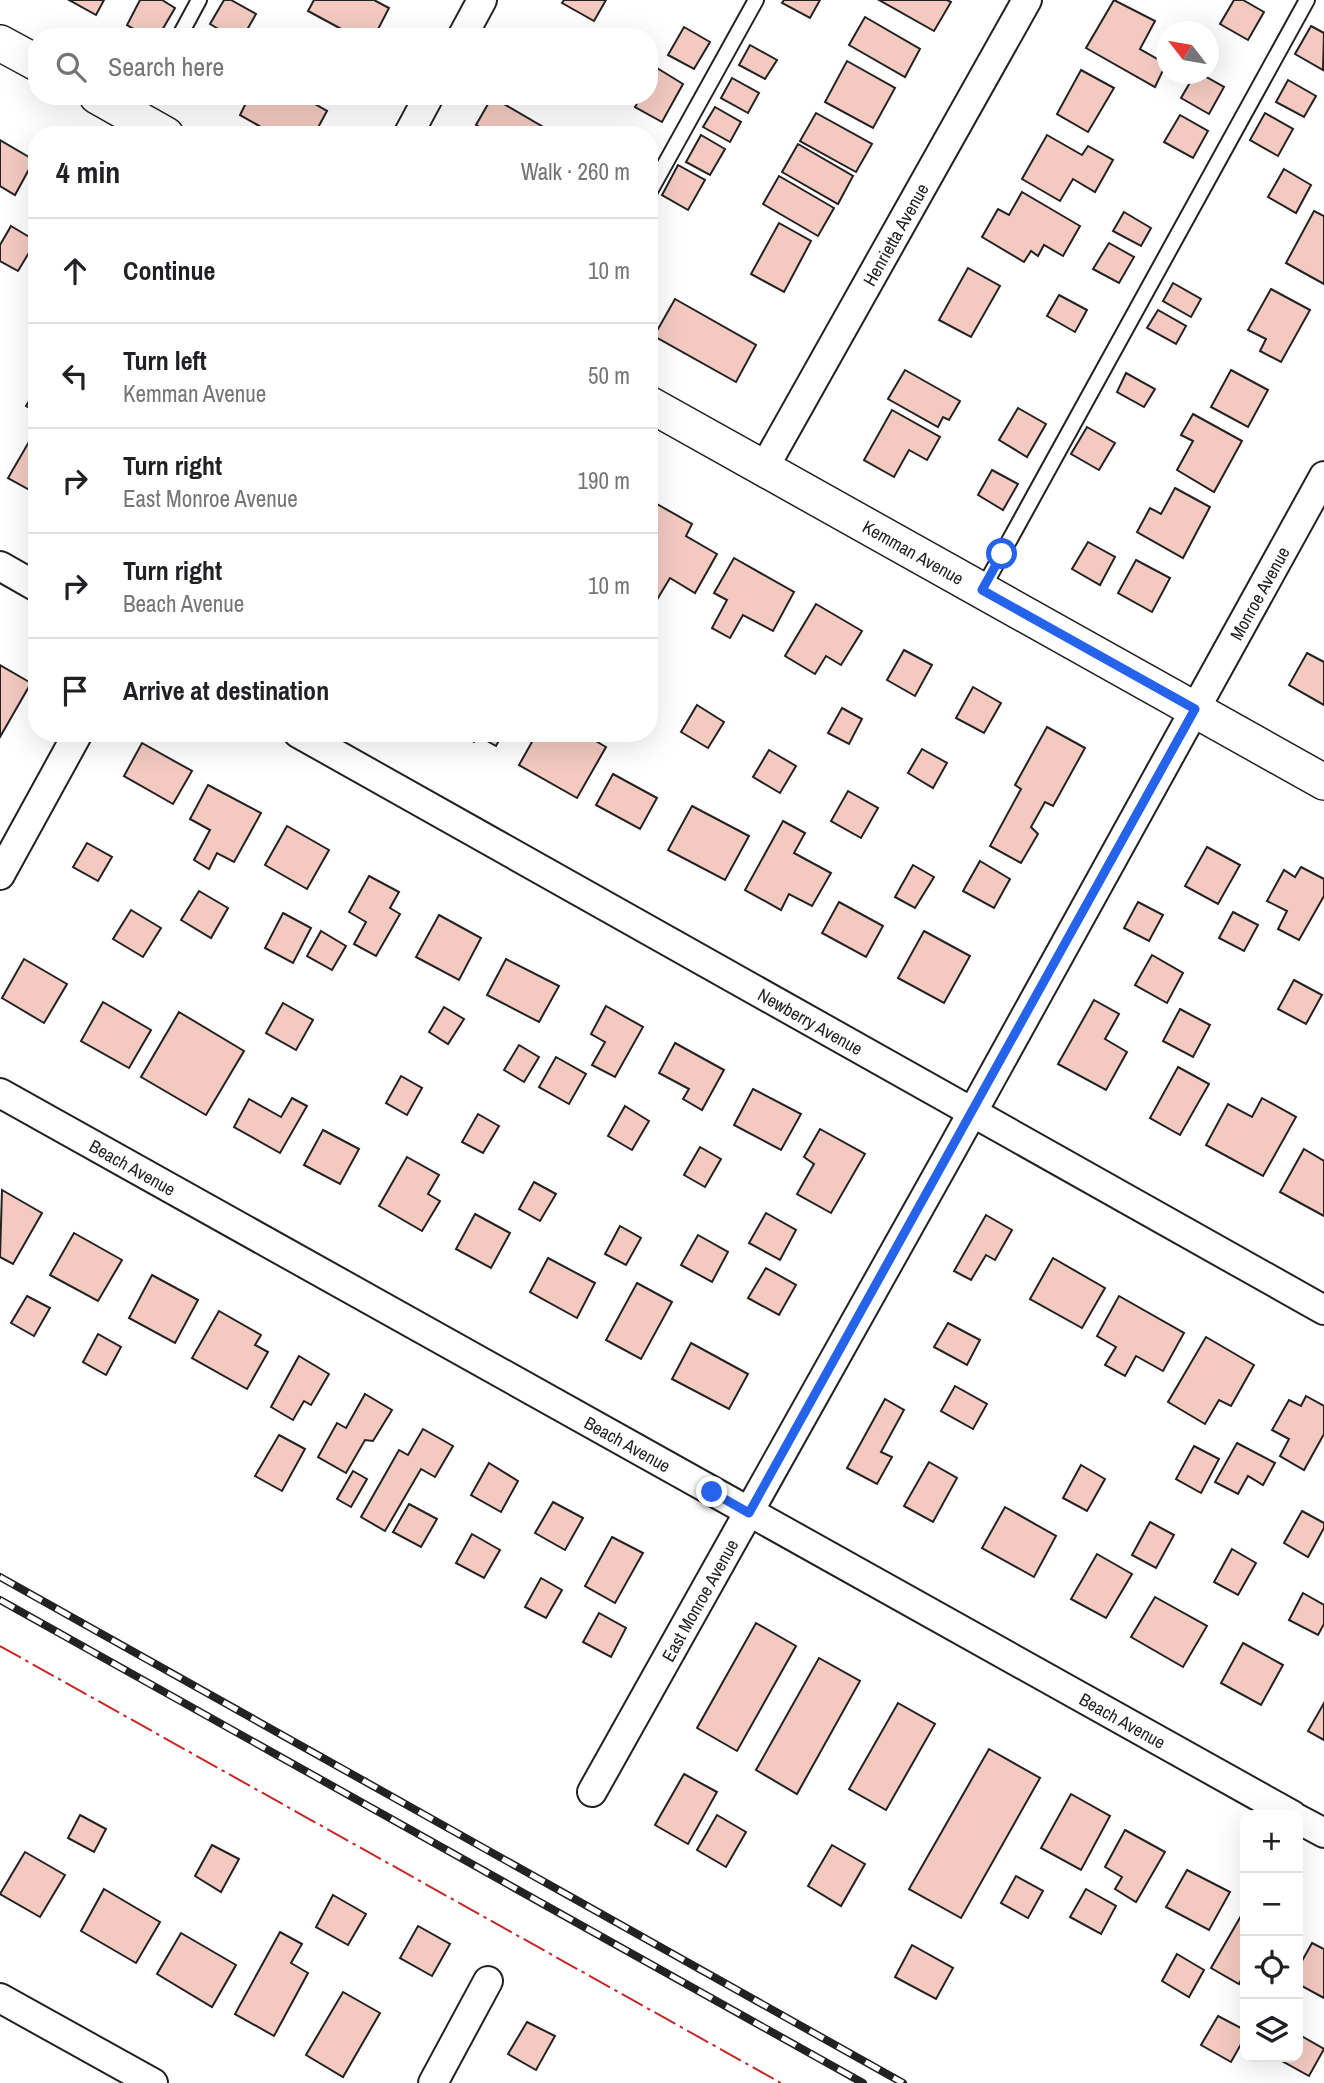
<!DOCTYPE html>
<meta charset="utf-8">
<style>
body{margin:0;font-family:"Archivo Narrow",sans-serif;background:#f2f2f2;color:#202124}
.controls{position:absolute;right:21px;bottom:21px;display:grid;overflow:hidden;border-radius:14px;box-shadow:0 7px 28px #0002}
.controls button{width:63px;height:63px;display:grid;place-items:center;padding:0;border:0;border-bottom:2px solid #e0e0e0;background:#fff;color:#202124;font:35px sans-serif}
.compass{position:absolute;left:1156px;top:21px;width:63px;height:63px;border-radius:50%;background:#fff;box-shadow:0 7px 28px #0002;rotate:301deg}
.stop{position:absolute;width:21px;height:21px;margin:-16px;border:5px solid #2563eb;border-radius:50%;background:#fff}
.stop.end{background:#2563eb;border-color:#fff;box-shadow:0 2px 7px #0008}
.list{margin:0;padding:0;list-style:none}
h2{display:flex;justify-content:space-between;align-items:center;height:91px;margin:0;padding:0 28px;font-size:30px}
h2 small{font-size:23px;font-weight:400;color:#757577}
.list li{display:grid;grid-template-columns:46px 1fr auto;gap:21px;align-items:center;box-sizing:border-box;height:105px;padding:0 28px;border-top:2px solid #e0e0e0}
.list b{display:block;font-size:26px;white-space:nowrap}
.list p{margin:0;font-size:23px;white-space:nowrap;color:#757577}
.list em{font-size:23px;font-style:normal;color:#757577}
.icon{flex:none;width:38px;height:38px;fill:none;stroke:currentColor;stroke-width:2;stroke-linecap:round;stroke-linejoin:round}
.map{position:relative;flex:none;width:1324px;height:2083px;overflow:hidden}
.search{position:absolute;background:#fff;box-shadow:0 7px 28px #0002;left:28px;top:28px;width:630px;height:77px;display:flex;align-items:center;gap:18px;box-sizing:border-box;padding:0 24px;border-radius:28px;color:#757577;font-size:26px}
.panel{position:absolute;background:#fff;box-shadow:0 7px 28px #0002;left:28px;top:126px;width:630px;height:616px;border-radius:28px}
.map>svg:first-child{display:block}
</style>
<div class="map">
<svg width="1324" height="2083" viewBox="0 0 1324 2083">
<rect width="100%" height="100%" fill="#fff"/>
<g fill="#f3c9c0" stroke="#222" stroke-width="2">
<path d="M69,0h35l-8,15z"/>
<path d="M140,0h22l13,8 -17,29h-10l-21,-12z"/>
<path d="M224,0h7l25,14 -13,23h-11l-22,-13z"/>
<path d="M314,0h60l15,8 -15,29h-18l-48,-26z"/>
<path d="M564,0h42l-12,21 -32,-18z"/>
<path d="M784,0h36l-10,18 -28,-15z"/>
<path d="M879,0h68l4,2 -17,29z"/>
<path d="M1114,0l41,21 -15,28 26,15 -11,23 -69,-39z"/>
<path d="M1234,0h9l21,12 -16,28 -28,-16z"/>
<path d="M865,17l55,32 -15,28 -56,-32z"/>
<path d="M1311,26l13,7 -1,37 -28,-16z"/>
<path d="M684,27l26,15 -16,27 -26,-14z"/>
<path d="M750,45l27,15 -12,19 -26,-14z"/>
<path d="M847,61l48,27 -22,40 -48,-26z"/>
<path d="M657,68l26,16 -21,38 -27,-15 6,-11h8v-14z"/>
<path d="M1081,70l33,18 -26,44 -31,-18z"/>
<path d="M1195,74h6l23,13 -15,27 -28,-16z"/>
<path d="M732,78l27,15 -11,20 -27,-15z"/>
<path d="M1288,80l28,16 -12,21 -28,-15z"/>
<path d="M234,96h67l26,15 -13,24h-39l-35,-20 6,-12z"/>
<path d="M492,97l65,38h-64l-17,-10z"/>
<path d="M715,107l26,15 -11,20 -27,-15z"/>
<path d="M816,113l56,31 -16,28 -56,-31z"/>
<path d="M1265,113l28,16 -15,27 -28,-16z"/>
<path d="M1180,115l28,16 -15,27 -29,-16z"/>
<path d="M701,135l24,14 -15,26 -24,-13z"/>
<path d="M1047,135l35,20 6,-9 25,14 -18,32 -22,-13 -13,22 -38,-22z"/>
<path d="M0,140l34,20 -19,35 -15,-9z"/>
<path d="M798,144l55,32 -15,28 -56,-32z"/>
<path d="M678,165l27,15 -17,30 -26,-15z"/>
<path d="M1284,169l27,16 -15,28 -28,-16z"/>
<path d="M779,176l55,32 -16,28 -55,-32z"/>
<path d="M1022,192l58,34 -17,30 -19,-11 -6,11 -7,-5 -7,11 -42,-25 16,-28 11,6z"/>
<path d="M1314,211l10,5v68l-38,-21z"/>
<path d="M1124,212l27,16 -10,18 -28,-15z"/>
<path d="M779,223l32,18 -27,51 -33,-18z"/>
<path d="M11,226l25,15 -18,30 -18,-10v-16z"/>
<path d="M1109,243l25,14 -15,26 -26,-14z"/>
<path d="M968,268l32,18 -29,51 -32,-17z"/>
<path d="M1173,283l28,16 -10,18 -28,-16z"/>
<path d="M1271,289l39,21 -29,52 -21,-11 6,-12 -18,-9z"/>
<path d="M1059,295l28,15 -12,22 -28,-16z"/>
<path d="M675,299l81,46 -20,37 -82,-46z"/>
<path d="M1158,310l28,16 -10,18 -29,-16z"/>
<path d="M905,370l55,31 -11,19 -6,-3 -5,10 -50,-28z"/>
<path d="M1231,370l37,20 -20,37 -37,-20z"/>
<path d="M1126,373l29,16 -11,18 -27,-15z"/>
<path d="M37,388v25l-11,-7z"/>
<path d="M1018,408l28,16 -19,33 -28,-17z"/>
<path d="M892,410l48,27 -13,23 -18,-10 -15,27 -30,-17z"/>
<path d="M1193,414l49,27 -28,51 -37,-22 16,-29 -12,-6z"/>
<path d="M1087,427l28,16 -16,27 -28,-16z"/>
<path d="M37,428v62l-2,3 -27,-15z"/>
<path d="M992,470l26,14 -15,26 -25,-15z"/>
<path d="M1175,488l35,19 -27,51 -46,-26 13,-24 11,6z"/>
<path d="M657,504l35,20 -6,12 31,18 -22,39 -25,-15 -15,25 -6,-3v-82z"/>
<path d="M1088,542l27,15 -15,28 -28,-16z"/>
<path d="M734,558l60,34 -21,39 -30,-16 -13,23 -18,-10 15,-28 -13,-7z"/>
<path d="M1136,560l34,18 -18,34 -34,-19z"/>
<path d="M816,604l46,27 -21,34 -15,-9 -11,18 -30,-18z"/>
<path d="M904,650l28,15 -17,31 -28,-16z"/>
<path d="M1307,653l17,9v43l-35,-20z"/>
<path d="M0,665l31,18 -31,54z"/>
<path d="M973,687l28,16 -17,30 -28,-15z"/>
<path d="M697,705l27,17 -16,26 -27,-16z"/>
<path d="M842,708l20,11 -13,25 -21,-11z"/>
<path d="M1047,727l38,21 -32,58 -8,-4 -14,25 7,7 -17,29 -31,-17 31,-57 -6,-4z"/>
<path d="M459,733h44l-7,13 -18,-10 -4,6z"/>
<path d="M537,733h45l24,14 -29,51 -58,-33z"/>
<path d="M142,743l50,28 -19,33 -49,-28z"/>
<path d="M922,749l25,14 -14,25 -25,-15z"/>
<path d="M769,750l27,16 -16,27 -27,-16z"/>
<path d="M613,774l44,24 -17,31 -44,-24z"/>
<path d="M208,785l53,28 -27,49 -17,-9 -8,16 -15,-9 16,-30 -20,-11z"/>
<path d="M848,791l30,17 -17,30 -30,-17z"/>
<path d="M692,806l57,30 -24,44 -57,-30z"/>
<path d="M783,821l22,12 -11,20 37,20 -19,33 -23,-12 -8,16 -36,-20z"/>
<path d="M287,826l42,24 -22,39 -42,-24z"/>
<path d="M87,843l25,14 -14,24 -25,-14z"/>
<path d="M1207,847l33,18 -22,39 -33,-18z"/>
<path d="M980,861l30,18 -16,29 -31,-17z"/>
<path d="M913,865l21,12 -19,31 -20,-11z"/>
<path d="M1301,867l23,12v17l-25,44 -21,-11 9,-18 -20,-10 17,-31 11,7z"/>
<path d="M369,876l30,16 -9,16 10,6 -24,42 -22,-12 12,-22 -17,-10z"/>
<path d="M199,891l29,17 -17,30 -30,-18z"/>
<path d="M839,902l44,24 -17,31 -44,-24z"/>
<path d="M1138,902l25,13 -14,26 -25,-13z"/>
<path d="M131,910l30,18 -18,29 -30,-18z"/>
<path d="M1233,912l25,13 -14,26 -25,-13z"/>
<path d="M283,913l28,15 -18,35 -28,-15z"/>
<path d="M439,915l42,23 -22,42 -43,-23z"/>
<path d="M321,931l25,15 -14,24 -25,-14z"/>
<path d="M924,931l46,25 -26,47 -46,-25z"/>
<path d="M1152,955l31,18 -16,30 -32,-18z"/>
<path d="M24,959l43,25 -23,39 -42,-25z"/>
<path d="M506,959l53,27 -20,36 -52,-27z"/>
<path d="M1294,980l28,15 -16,29 -28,-15z"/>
<path d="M1094,1000l25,14 -14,25 22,13 -21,38 -48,-26z"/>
<path d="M103,1002l48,28 -22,38 -48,-27z"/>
<path d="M283,1003l30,17 -17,30 -30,-17z"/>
<path d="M606,1006l37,21 -28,50 -23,-12 13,-23 -14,-8z"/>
<path d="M444,1007l20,12 -16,25 -19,-12z"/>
<path d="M1180,1009l30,16 -17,32 -30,-16z"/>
<path d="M179,1012l65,39 -38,64 -65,-38z"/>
<path d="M675,1043l49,27 -22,40 -19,-11 6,-10 -30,-16z"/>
<path d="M519,1045l20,12 -15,25 -20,-12z"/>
<path d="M556,1057l30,17 -17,30 -30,-17z"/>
<path d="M1178,1067l31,17 -29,51 -30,-17z"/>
<path d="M401,1076l21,12 -15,27 -21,-12z"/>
<path d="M753,1089l48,25 -20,36 -47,-25z"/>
<path d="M292,1098l15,8 -27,47 -46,-26 15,-28 32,18z"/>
<path d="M1262,1098l34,19 -33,59 -57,-31 22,-41 24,13z"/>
<path d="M625,1106l24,15 -17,29 -24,-14z"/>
<path d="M478,1114l21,12 -16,27 -21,-11z"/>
<path d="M820,1129l45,25 -34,59 -34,-19 17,-30 -10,-7z"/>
<path d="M323,1130l36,19 -19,35 -36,-19z"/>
<path d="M700,1147l21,12 -16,28 -21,-12z"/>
<path d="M1304,1149l20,12v55l-44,-24z"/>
<path d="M407,1157l32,18 -11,19 12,7 -18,30 -43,-25z"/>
<path d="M534,1182l22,12 -16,27 -21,-12z"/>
<path d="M2,1190l40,23 -29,51 -13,-7z"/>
<path d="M766,1213l30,17 -16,30 -31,-17z"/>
<path d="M475,1214l35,19 -19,35 -35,-19z"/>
<path d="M986,1215l26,15 -17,30 -9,-5 -15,25 -17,-9z"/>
<path d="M620,1226l21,12 -15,27 -21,-11z"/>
<path d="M74,1233l48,27 -24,41 -48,-26z"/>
<path d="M698,1235l30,17 -16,30 -31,-17z"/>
<path d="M548,1258l47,25 -18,35 -47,-26z"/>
<path d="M1053,1258l52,30 -23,40 -52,-29z"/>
<path d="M766,1268l30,17 -17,30 -31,-17z"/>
<path d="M152,1275l46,25 -23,43 -46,-25z"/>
<path d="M637,1283l35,19 -31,57 -35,-19z"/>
<path d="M27,1296l23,12 -16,28 -23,-13z"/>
<path d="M1119,1296l65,37 -21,38 -27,-15 -11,20 -20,-11 11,-18 -19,-11z"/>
<path d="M219,1311l42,24 -6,10 13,7 -21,37 -55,-31z"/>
<path d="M948,1323l32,17 -13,25 -33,-18z"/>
<path d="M98,1334l23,13 -15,28 -23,-13z"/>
<path d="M1206,1337l48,28 -23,41 -12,-6 -14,24 -37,-22z"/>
<path d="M691,1343l57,31 -19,35 -57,-30z"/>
<path d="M299,1356l30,18 -18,31 -7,-4 -11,19 -22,-13z"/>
<path d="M955,1386l32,18 -14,25 -32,-18z"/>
<path d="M365,1394l27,16 -19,31 -8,-1 -19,33 -28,-16 19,-34 9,5z"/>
<path d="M1306,1396l18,10v28l-20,36 -24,-14 9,-17 -17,-9 17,-30 12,6z"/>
<path d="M885,1399l19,11 -23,42 11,5 -15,27 -30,-16z"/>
<path d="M423,1429l30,17 -18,31 -14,-8 -36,62 -24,-14 38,-67 9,5z"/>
<path d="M279,1435l26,14 -23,42 -27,-15z"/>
<path d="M1237,1443l38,20 -12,22 -15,-9 -10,18 -23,-12z"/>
<path d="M1194,1446l25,13 -18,34 -25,-14z"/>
<path d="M929,1462l28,16 -24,44 -29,-16z"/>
<path d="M489,1463l29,18 -17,31 -30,-17z"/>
<path d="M1081,1465l24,14 -18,32 -24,-13z"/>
<path d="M353,1471l14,8 -16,28 -14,-8z"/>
<path d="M553,1502l30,16 -18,32 -30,-17z"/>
<path d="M409,1504l28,15 -16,28 -28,-15z"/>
<path d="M1005,1507l51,29 -22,41 -52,-29z"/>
<path d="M1302,1511l22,12v5l-16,29 -24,-14z"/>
<path d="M1150,1522l24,13 -18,33 -24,-13z"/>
<path d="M472,1534l28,16 -16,28 -28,-15z"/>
<path d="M612,1537l31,16 -28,50 -30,-17z"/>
<path d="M1232,1549l24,14 -18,32 -24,-13z"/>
<path d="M1097,1554l35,20 -26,44 -35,-19z"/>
<path d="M541,1578l21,12 -16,28 -21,-11z"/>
<path d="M1303,1593l21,12v19l-6,11 -29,-15z"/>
<path d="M1155,1597l52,29 -24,41 -52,-30z"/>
<path d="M599,1613l27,15 -15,29 -28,-15z"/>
<path d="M756,1623l40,23 -59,105 -40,-23z"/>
<path d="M1243,1643l40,22 -22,40 -40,-22z"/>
<path d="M819,1658l41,23 -63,113 -41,-24z"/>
<path d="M898,1703l37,21 -49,86 -37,-21z"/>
<path d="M1324,1703v37l-16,-9z"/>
<path d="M989,1749l51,29 -79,140 -52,-29z"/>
<path d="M684,1774l33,18 -29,52 -33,-19z"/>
<path d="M1071,1794l39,22 -29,54 -40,-22z"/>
<path d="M80,1815l26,14 -12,23 -26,-14z"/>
<path d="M717,1815l29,17 -20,35 -29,-17z"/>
<path d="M1125,1830l40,22 -29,50 -21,-13 7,-12 -17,-10z"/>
<path d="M212,1845l27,14 -18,33 -26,-16z"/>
<path d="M832,1845l33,19 -24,42 -33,-20z"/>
<path d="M25,1852l40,23 -25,42 -40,-23z"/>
<path d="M1187,1870l43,22 -21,38 -43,-23z"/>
<path d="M1016,1876l27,15 -15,27 -27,-15z"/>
<path d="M104,1889l56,33 -24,41 -55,-32z"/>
<path d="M1086,1889l30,17 -15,28 -31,-17z"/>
<path d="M333,1895l33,19 -18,31 -32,-18z"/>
<path d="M1245,1909v63l-6,12 -28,-16z"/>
<path d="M418,1926l32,18 -18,32 -32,-18z"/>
<path d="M280,1932l22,12 -11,19 17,10 -34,63 -39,-22z"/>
<path d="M181,1933l55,32 -24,42 -55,-33z"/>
<path d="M1312,1943l12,6v49l-26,-14v-16z"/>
<path d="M912,1945l41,23 -17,31 -41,-22z"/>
<path d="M1177,1954l27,16 -15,27 -27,-16z"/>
<path d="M343,1992l37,21 -37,64 -37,-22z"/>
<path d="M1218,2016l27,14v7l-14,25 -30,-17z"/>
<path d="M527,2022l28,14 -19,34 -28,-16z"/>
<path d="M1298,2034l26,15 -15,27 -27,-15 2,-4h14z"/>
</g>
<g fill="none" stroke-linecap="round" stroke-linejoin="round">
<g stroke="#222" stroke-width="18">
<g id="service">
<path d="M179,37l20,-37"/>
<path d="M134,117l11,-21"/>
<path d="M649,193l107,-193"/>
<path d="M982,590l325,-590"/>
</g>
</g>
<g stroke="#222" stroke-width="32">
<g id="minor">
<path d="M462,37l20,-37"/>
<path d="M408,135l21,-39"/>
<path id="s1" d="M764,468l263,-468"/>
<path d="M0,566l37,21"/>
<path id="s2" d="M298,733l1026,577"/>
<path d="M0,875l78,-142"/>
<path id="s3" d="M0,1093l1292,722"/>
<path id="s4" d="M592,1792l359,-641 373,-675"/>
<path d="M1298,1819l26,14"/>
<path d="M0,1998l153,85"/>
<path d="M433,2083l55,-102"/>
</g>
</g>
<g stroke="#222" stroke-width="38">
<g id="tertiary">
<path d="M0,43l37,20"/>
<path d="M97,96l69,39"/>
<path id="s5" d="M649,404l675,378"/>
</g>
</g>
<use href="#service" stroke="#fff" stroke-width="14"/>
<use href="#minor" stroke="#fff" stroke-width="28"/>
<use href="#tertiary" stroke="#fff" stroke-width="35"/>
<g stroke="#222" stroke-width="8">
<g id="rail">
<path d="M0,1577l903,506"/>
<path d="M0,1600l863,483"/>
</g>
</g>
<use href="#rail" stroke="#fff" stroke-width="5" stroke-dasharray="16" stroke-linecap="butt"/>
<path stroke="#c62828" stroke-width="2" stroke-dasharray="24 5 3.5 5" stroke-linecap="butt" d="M0,1646l781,437"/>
</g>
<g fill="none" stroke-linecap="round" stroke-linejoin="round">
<path stroke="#2563eb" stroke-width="9" d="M712,1492l37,21 446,-804 -213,-119 20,-36"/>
</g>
<g text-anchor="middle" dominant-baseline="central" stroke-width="5" stroke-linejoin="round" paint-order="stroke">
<g font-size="18" fill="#222" stroke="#fff">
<text stroke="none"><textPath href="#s1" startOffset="268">Henrietta Avenue</textPath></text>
<text stroke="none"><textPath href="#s5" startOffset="303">Kemman Avenue</textPath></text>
<text stroke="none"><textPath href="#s4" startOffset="1372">Monroe Avenue</textPath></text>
<text stroke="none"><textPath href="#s2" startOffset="588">Newberry Avenue</textPath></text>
<text stroke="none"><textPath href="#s3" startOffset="152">Beach Avenue</textPath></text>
<text stroke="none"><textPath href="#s3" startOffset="719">Beach Avenue</textPath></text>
<text stroke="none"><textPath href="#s4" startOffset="220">East Monroe Avenue</textPath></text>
<text stroke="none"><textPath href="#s3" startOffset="1286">Beach Avenue</textPath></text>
</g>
</g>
</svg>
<div class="controls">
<button>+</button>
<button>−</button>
<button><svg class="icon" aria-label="locate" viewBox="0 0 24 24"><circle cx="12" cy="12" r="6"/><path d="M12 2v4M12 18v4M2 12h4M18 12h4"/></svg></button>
<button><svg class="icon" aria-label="layers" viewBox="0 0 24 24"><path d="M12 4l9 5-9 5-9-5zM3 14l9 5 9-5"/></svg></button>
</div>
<svg class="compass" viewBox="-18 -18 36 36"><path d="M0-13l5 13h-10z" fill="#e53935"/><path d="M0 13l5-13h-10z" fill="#757577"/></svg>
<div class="stop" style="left:1002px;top:554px"></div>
<div class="stop end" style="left:712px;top:1492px"></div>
<div class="search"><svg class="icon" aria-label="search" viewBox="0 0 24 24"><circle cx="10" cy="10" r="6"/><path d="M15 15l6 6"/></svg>Search here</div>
<section class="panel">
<h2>4 min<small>Walk · 260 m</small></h2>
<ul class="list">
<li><svg class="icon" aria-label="ahead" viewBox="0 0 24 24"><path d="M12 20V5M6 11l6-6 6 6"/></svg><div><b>Continue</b></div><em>10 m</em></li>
<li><svg class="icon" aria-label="left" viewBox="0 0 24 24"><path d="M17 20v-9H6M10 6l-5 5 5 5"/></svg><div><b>Turn left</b><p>Kemman Avenue</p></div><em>50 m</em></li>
<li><svg class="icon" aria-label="right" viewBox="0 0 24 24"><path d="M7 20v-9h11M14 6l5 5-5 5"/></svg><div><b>Turn right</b><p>East Monroe Avenue</p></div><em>190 m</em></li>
<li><svg class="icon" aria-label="right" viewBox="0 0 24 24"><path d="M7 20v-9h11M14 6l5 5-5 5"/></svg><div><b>Turn right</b><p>Beach Avenue</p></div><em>10 m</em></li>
<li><svg class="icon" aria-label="arrive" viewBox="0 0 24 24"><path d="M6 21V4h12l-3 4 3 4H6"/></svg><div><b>Arrive at destination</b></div></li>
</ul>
</section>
</div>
